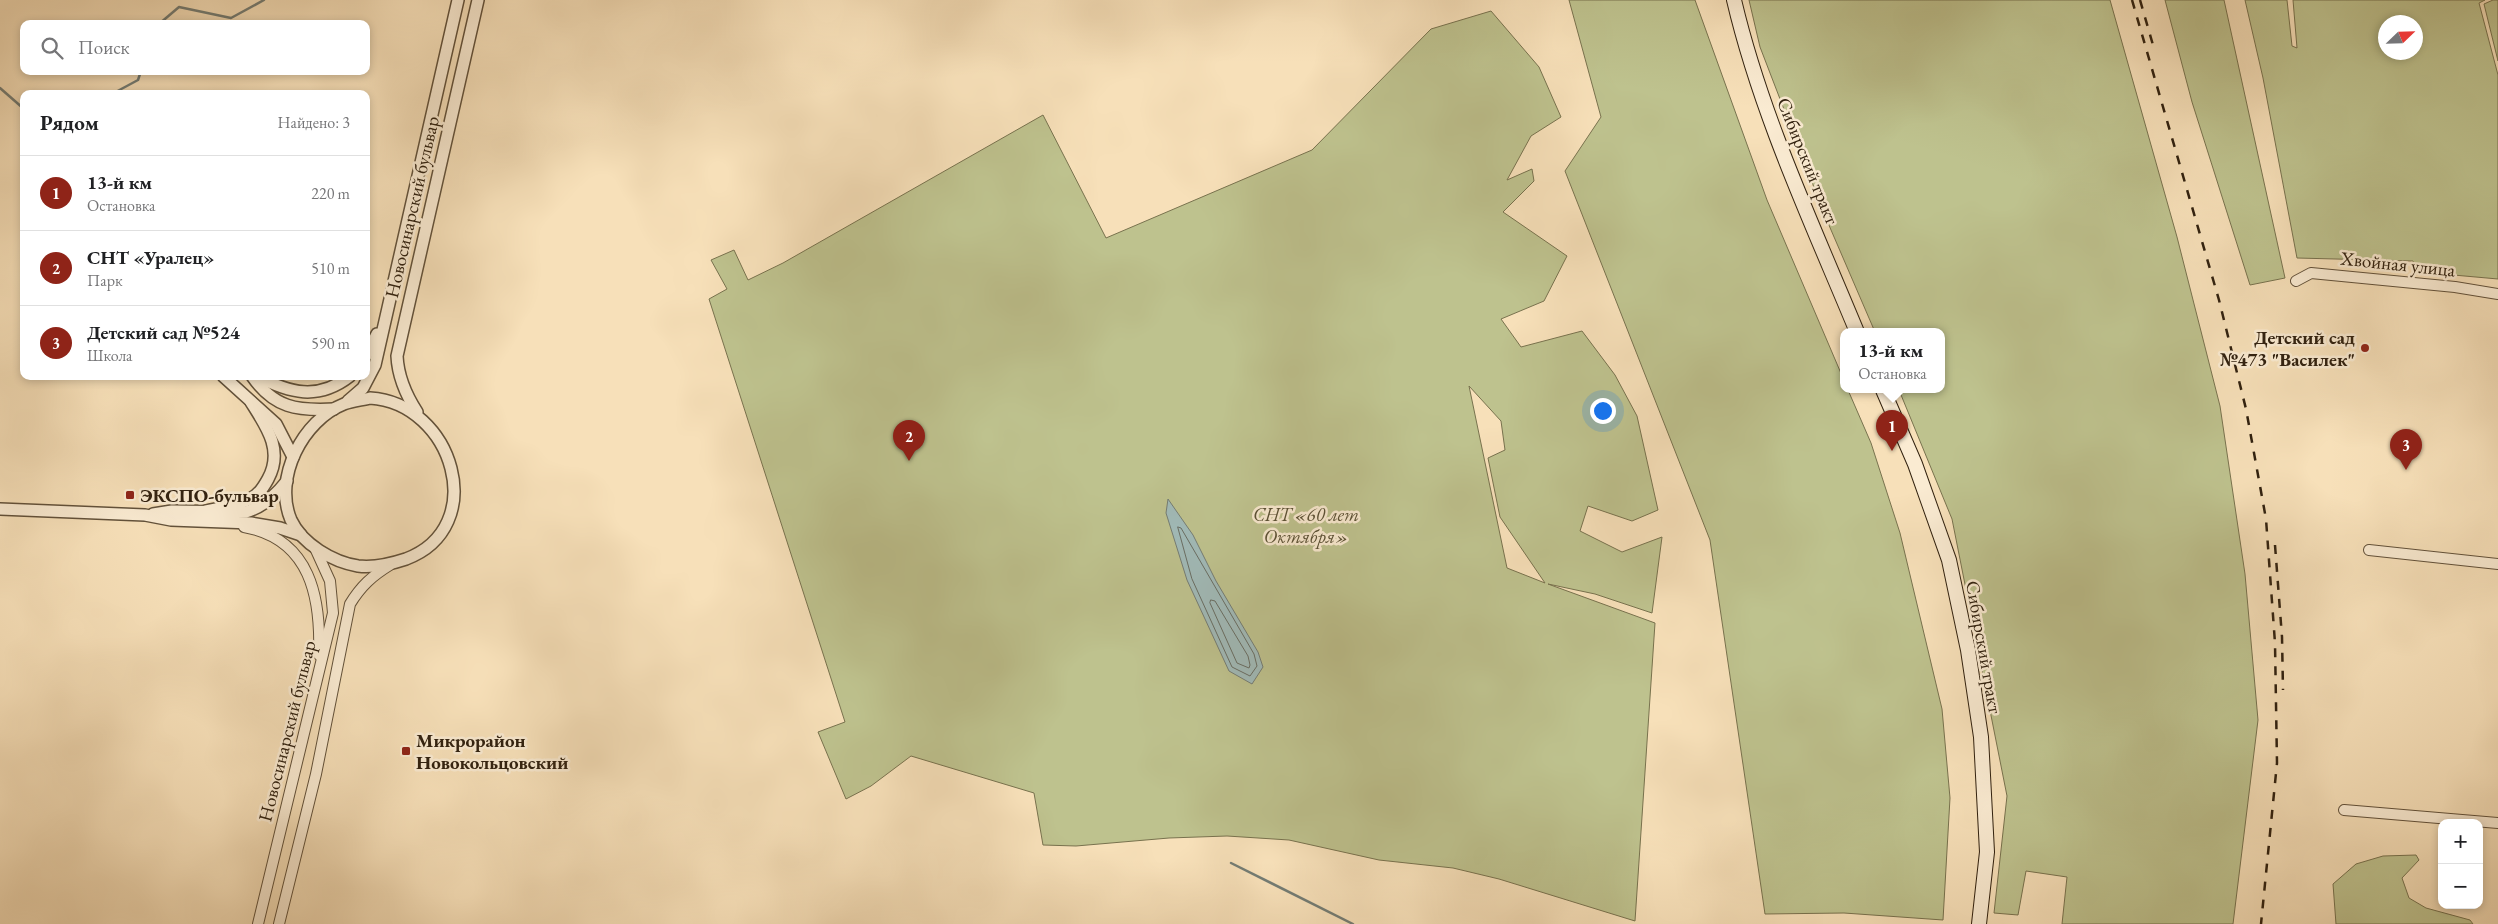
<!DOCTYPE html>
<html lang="ru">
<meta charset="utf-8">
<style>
body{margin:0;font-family:"EB Garamond",serif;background:#f2f2f2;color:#202124}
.controls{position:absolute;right:15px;bottom:15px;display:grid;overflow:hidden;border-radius:10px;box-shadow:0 2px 8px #0003}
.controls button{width:45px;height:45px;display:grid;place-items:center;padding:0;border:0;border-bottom:1px solid #e0e0e0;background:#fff;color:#202124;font:25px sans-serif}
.compass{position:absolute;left:2378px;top:15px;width:45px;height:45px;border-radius:50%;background:#fff;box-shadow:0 2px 8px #0003;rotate:67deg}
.you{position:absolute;left:1602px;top:410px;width:18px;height:18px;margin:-12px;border:4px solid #fff;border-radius:50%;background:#1a73e8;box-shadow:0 0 0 8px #1a73e833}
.badge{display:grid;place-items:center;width:32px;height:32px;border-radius:50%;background:#8f2418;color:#fff;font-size:16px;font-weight:700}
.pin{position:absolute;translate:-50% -41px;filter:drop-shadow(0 1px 2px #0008)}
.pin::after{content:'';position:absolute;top:26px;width:18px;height:15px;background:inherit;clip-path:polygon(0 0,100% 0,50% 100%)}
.popup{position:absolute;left:1840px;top:328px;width:105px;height:65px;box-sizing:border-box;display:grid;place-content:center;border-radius:10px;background:#fff;filter:drop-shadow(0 1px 4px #0005);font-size:16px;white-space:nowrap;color:#757577}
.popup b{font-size:19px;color:#202124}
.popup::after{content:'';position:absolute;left:50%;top:100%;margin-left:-10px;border:10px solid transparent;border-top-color:#fff}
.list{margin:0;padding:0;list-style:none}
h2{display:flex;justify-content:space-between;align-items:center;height:65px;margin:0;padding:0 20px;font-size:21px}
h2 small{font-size:16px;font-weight:400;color:#757577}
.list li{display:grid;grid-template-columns:32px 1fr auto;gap:15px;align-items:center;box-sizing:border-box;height:75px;padding:0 20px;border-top:1px solid #e0e0e0}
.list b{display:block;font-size:19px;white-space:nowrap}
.list p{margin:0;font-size:16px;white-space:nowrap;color:#757577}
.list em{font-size:16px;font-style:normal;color:#757577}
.icon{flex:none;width:28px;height:28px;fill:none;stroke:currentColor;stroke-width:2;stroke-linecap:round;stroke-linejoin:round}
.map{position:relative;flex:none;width:2498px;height:924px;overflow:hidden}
.search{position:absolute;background:#fff;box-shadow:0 2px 8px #0003;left:20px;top:20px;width:350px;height:55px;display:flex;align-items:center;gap:12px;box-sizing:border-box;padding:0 18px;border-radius:10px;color:#757577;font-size:19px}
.panel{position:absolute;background:#fff;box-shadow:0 2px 8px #0003;left:20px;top:90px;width:350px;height:290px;border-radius:10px}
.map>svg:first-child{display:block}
</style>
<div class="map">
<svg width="2498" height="924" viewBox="0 0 2498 924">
<rect width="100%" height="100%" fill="#f7e0b9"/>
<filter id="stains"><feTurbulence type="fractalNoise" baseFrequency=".004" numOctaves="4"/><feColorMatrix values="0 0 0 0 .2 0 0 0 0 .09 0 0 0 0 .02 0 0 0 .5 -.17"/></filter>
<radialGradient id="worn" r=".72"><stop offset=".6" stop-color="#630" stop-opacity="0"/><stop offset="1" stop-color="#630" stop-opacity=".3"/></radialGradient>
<g fill="#bec28e" stroke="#78724e" fill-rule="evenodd">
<path d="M1569,0h126l72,200 76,178v12h5l23,53 29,90 42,176 8,89 -7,122 -99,-7 -79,1 -55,-374 -145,-369 36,-54z"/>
<path d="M1749,0h361l67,237 43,169 25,168 13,146 -25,204h-171l5,-47 -41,-6 -8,44 -24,-2 13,-117 -55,-277 -53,-129h42v-58h-66l-50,-116 -65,-169z"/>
<path d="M2165,0h59l61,278 -35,7 -58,-183z"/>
<path d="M2245,0h42l5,46 5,2 -4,-48h192l-6,3 19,72v204l-78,-7 -6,-5 -1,-6 -116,-3 -34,-180zM2416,22v30h-30v-30z"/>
<path d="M2493,0h5v61l-14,-57z"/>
<path d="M1491,11l48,56 22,50 -30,19 -24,44 25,-11 2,12 -31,31 64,44 -23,45 -43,18 20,28 61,-16 33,44 22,41 21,94 -26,11 -44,-15 -8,25 42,21 40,-15 -10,76 -57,-19 -47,-10 107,39 -20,298 -136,-42 -46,-11 -74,-8 -90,-20 -62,-4 -58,2 -93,8 -33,-1 -9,-52 -123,-37 -40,30 -25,13 -28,-67 27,-10 -136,-423 18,-10 -16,-29 23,-10 14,30 35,-17 260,-148 63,123 206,-88 119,-121zM1469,386l32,35 4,29 -17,8 12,59 45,66 -38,-15z"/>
<path d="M2416,855l3,5 -17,18 7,20 17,10 44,12 3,4h-137l-3,-40 23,-20 27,-8z"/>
</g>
<path fill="#a1bbb9" stroke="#747d75" d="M1168,499l25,36 23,46 42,71 5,15 -11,17 -23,-13 -42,-91 -21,-67z"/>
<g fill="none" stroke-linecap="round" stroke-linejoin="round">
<g stroke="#696e64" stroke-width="1">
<path d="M1178,527l3,1 73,126 3,12 -7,10 -18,-9 -40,-88z"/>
<path d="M1211,600l4,1 33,55 2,9 -1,3 -12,-5 -27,-60z"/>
</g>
<g stroke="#747d75" stroke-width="2.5">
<path d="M159,24l20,-17 52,11 33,-18"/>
<path d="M0,88l24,21"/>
<path d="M112,94l26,-14 3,-9"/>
<path d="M1231,863l122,61"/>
</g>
<g stroke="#62513a" stroke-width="12">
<g id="minor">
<path d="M2296,281l15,-8 144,14 43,7"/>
<path d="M244,527c67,12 77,71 75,128"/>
<path d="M2369,550l129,14"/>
<path d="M2344,810l154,13"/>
<path d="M258,924l75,-311 -3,-32 -15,-33"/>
<path d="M279,924l37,-150 34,-170c11,-18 22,-28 40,-39"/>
</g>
</g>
<g stroke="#62513a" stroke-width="14">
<g id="tertiary">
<path d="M366,356l11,-22"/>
<path d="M223,376l53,48 17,33"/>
<path d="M252,376c22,32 45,35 82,33"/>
<path d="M257,376c32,17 61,25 93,0"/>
<path d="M370,398c83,5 121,129 36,161 -15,5 -31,9 -48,7 -25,-4 -56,-22 -67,-46 -18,-42 12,-100 53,-116 8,-3 18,-4 26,-6z"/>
<path d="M348,401l15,-13 12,-23 83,-365"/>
<path d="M417,412c-11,-17 -19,-35 -20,-56l81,-356"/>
<path d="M0,509l145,6 26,5 80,3 29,5 21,7"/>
<path d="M206,511c14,-3 30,-5 44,-12 9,-5 13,-11 18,-20 16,-29 -2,-53 -17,-77"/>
<path d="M153,514l19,-3 74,1c17,-5 30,-17 41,-31"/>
</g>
</g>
<g stroke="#31210f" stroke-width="16">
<g id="secondary">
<path d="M1734,0c27,115 78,223 123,332"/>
<path d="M1883,390l32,74 34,96 19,90 13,87 6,115 -8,72"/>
</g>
</g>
<use href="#minor" stroke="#faebd2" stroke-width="10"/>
<use href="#tertiary" stroke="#faebd2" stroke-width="11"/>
<use href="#secondary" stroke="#faebd2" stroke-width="14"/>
<g stroke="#31210f" stroke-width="2.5" stroke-dasharray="9 9" stroke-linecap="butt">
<path d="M2132,0l87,300 27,109 20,110 9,124 2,120 -16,161"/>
<path d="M2140,0l13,45"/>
<path d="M2275,545l7,92 1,53"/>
</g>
</g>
<g fill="#8f2418" stroke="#faebd2" stroke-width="2">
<circle cx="2365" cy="348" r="5"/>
<rect x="125" y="490" width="10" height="10" rx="2.5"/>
<rect x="401" y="746" width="10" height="10" rx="2.5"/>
</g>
<g text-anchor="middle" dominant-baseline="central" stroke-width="5" stroke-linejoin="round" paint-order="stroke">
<g font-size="19" fill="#31210f" stroke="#faebd2">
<text transform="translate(1808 161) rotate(68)">Сибирский тракт</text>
<text transform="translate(412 207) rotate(-77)">Новосинарский бульвар</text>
<text transform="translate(2398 264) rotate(6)">Хвойная улица</text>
<text transform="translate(1984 647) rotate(80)">Сибирский тракт</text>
<text transform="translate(287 731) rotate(-76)">Новосинарский бульвар</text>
</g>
<g font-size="19" font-weight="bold" fill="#31210f" stroke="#faebd2" text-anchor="start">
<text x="2355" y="337" text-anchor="end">Детский сад<tspan x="2355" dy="22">№473 "Василек"</tspan></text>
<text x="140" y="495">ЭКСПО-бульвар</text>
<text x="416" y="740">Микрорайон<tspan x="416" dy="22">Новокольцовский</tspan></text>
</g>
<g font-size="19" font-style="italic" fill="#5b5135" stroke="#faebd2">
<text x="1306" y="514">СНТ «60 лет<tspan x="1306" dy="22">Октября»</tspan></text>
</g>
</g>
<rect width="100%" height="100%" filter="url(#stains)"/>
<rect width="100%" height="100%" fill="url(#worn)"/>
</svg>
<div class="controls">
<button>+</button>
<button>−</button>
</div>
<svg class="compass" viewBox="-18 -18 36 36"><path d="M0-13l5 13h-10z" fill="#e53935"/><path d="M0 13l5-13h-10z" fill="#757577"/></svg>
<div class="you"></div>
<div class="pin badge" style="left:1892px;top:451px">1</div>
<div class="popup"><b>13-й км</b>Остановка</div>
<div class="pin badge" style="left:909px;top:461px">2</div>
<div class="pin badge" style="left:2406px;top:470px">3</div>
<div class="search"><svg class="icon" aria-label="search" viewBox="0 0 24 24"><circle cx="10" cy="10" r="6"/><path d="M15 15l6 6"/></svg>Поиск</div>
<section class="panel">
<h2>Рядом<small>Найдено: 3</small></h2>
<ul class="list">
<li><span class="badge">1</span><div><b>13-й км</b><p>Остановка</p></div><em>220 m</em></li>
<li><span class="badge">2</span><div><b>СНТ «Уралец»</b><p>Парк</p></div><em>510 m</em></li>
<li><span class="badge">3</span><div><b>Детский сад №524</b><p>Школа</p></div><em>590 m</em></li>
</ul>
</section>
</div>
